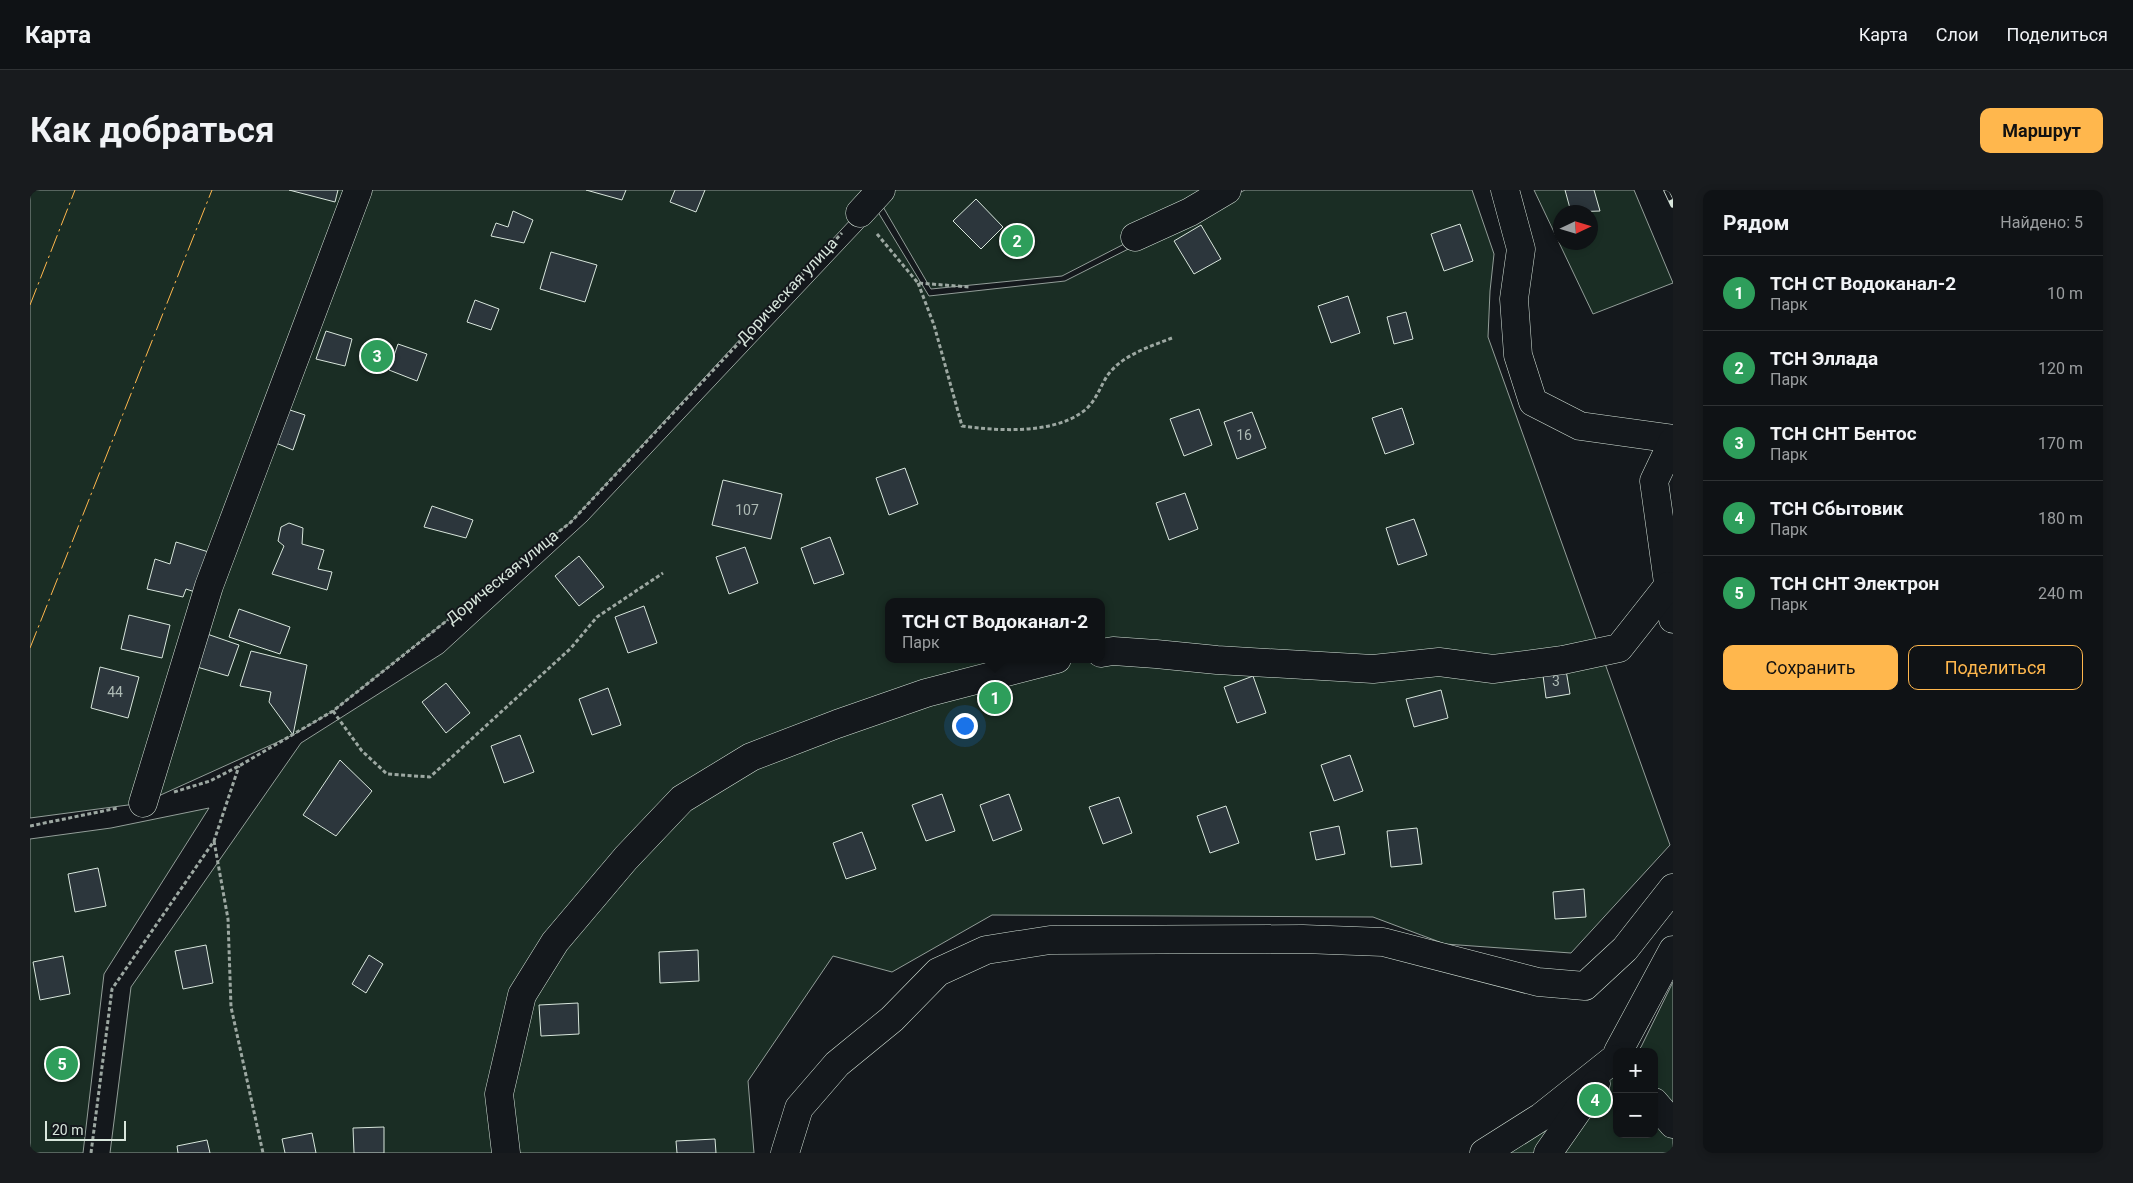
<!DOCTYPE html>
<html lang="ru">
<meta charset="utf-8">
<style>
body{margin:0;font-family:Roboto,sans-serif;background:#181b1e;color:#f1f3f6}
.controls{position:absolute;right:15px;bottom:15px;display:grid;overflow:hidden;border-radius:10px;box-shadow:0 2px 8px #0003}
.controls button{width:45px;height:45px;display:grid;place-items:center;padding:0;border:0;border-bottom:1px solid #2f3234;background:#0f1215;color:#f1f3f6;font:25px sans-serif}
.compass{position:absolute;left:1523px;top:15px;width:45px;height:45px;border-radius:50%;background:#0f1215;box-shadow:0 2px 8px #0003;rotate:86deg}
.scale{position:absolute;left:15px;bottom:12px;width:81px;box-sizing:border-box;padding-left:5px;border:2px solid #d8e6dc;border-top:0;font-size:14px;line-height:18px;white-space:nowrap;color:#d8e6dc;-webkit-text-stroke:4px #14181c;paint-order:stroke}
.you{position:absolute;left:934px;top:535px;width:18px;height:18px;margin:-12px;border:4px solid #fff;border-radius:50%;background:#1a73e8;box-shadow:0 0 0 8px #1a73e833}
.badge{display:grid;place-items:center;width:32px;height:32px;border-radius:50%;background:#ffb74d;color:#fff;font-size:16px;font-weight:700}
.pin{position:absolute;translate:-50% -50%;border:2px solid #fff;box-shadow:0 1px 5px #0006}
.popup{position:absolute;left:855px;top:408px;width:220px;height:65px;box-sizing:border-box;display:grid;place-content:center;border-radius:10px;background:#0f1215;filter:drop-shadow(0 1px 4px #0005);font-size:16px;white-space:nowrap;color:#9b9ea0}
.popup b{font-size:19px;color:#f1f3f6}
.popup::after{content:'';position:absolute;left:50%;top:100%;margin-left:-10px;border:10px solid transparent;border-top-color:#0f1215}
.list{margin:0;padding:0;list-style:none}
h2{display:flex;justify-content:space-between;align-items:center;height:65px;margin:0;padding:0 20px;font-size:21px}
h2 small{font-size:16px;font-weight:400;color:#9b9ea0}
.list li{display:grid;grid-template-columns:32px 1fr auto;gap:15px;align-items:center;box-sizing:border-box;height:75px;padding:0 20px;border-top:1px solid #2f3234}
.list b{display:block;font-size:19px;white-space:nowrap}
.list p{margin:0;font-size:16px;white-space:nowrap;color:#9b9ea0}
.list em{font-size:16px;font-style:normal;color:#9b9ea0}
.actions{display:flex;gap:10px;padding:15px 20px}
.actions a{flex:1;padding:11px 0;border:1px solid #ffb74d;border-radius:10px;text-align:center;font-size:18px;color:#ffb74d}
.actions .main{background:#ffb74d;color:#111}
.map{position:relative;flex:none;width:1643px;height:963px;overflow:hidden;border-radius:10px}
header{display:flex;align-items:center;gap:30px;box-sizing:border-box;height:70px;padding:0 25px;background:#0f1215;border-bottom:1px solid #2f3234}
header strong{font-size:24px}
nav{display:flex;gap:28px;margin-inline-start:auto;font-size:18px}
.intro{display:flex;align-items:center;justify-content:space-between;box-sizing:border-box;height:120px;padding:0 30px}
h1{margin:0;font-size:35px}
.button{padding:12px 22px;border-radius:10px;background:#ffb74d;color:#111;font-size:18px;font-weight:700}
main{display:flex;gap:30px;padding:0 30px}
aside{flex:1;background:#0f1215;border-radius:10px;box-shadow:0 2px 8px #0003}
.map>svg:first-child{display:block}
</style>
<header>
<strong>Карта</strong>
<nav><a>Карта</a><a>Слои</a><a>Поделиться</a></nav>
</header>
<div class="intro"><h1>Как добраться</h1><a class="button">Маршрут</a></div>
<main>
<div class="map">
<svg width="1643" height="963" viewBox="0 0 1643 963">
<rect width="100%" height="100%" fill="#14181c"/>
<g fill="#1a2d24" stroke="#939e99" fill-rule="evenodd">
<path d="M0,0h848l-307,332 -238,189 -40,24 -150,68 -113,15z"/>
<path d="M865,0h334l-167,86 -131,13 -49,-84z"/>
<path d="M1215,0h227l22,64 -4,37 -2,46 182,508 -99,108 -126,-9 -72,-27 -381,-2 -100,57 -59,-16 -85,125 6,72h-644l21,-166 170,-244 142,-90 144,-132 291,-309 51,84 136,-15zM859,412h212v57h-212z"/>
<path d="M1504,0h100l39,93 -80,31zM1530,22h30v30h-30z"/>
<path d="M179,618l-105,166 -21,179h-53v-314l81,-11z"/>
<path d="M1643,792v171h-168l112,-87v68h37v-82h-18l5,-5z"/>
</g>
<g fill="#2c363c" stroke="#d8e6dc">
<path d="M259,0h49l-3,12z"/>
<path d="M556,0h40l-4,10z"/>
<path d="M645,0h30l-9,22 -26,-10z"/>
<path d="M1535,0h29l6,21 -29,1z"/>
<path d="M946,9l27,28 -22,22 -28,-28z"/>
<path d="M483,21l20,9 -9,23 -33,-7 5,-13 12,4z"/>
<path d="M1430,34l13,37 -29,10 -13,-37z"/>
<path d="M1171,35l20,34 -27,15 -20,-33z"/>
<path d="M521,62l46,13 -12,37 -45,-13z"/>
<path d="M1318,106l12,37 -29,10 -13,-37z"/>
<path d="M445,110l24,9 -8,21 -24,-8z"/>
<path d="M1376,122l7,27 -19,5 -7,-27z"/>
<path d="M296,141l26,8 -7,27 -29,-7z"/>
<path d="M368,154l29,10 -10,27 -28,-11z"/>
<path d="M254,218l21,7 -12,35 -22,-9z"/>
<path d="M1372,218l12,36 -29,10 -13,-36z"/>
<path d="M1169,219l13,36 -28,11 -14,-37z"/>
<path d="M1222,222l14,36 -29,11 -13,-37z"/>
<path d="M875,278l13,36 -29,11 -13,-37z"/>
<path d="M693,290l59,14 -11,45 -59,-14z"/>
<path d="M1155,303l13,36 -29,11 -13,-37z"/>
<path d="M402,316l41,14 -7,18 -42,-11z"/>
<path d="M1384,329l13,36 -29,10 -12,-37z"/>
<path d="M259,333l14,5 -1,16 22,6 -6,19 14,3 -5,18 -55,-16 12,-28 -6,-5 3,-14z"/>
<path d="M800,347l14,37 -30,10 -13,-36z"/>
<path d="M146,352l36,11 -14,40 -12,-4 -3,8 -36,-8 8,-30 15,5z"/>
<path d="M715,357l13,36 -29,11 -13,-37z"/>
<path d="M549,366l25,31 -25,19 -24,-30z"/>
<path d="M614,416l13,37 -29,10 -13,-36z"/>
<path d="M209,419l51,18 -10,27 -51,-17z"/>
<path d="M99,425l41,10 -8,33 -41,-9z"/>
<path d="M177,444l32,11 -11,31 -31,-9z"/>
<path d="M221,461l56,14 -14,70 -24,-33 2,-10 -31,-6z"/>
<path d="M1535,474l5,30 -24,4 -4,-30z"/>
<path d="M70,477l39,10 -11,41 -37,-10z"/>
<path d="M1223,486l13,37 -29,10 -13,-36z"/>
<path d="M416,493l24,30 -24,20 -24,-31z"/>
<path d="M578,498l13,37 -29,10 -13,-36z"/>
<path d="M1411,500l7,28 -34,9 -8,-28z"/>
<path d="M490,545l14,37 -30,11 -13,-37z"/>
<path d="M1320,565l13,36 -29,10 -13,-36z"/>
<path d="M310,570l32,31 -36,45 -33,-21z"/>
<path d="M912,604l13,37 -29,10 -14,-36z"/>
<path d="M979,604l13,36 -29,11 -13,-36z"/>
<path d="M1089,607l13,36 -29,11 -14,-37z"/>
<path d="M1196,616l13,37 -29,10 -13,-37z"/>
<path d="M1309,636l6,28 -29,6 -6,-28z"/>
<path d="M1387,638l5,36 -31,3 -4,-36z"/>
<path d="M832,642l14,37 -30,10 -13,-36z"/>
<path d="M68,678l8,38 -31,6 -7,-38z"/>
<path d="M1554,699l2,28 -31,2 -2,-27z"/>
<path d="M176,755l7,38 -30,6 -8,-38z"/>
<path d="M668,760l1,31 -39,2 -1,-31z"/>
<path d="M339,765l14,9 -17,29 -14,-9z"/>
<path d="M33,766l7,38 -30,6 -7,-38z"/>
<path d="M548,813l1,31 -38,2 -2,-31z"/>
<path d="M354,937v26h-30l-1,-25z"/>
<path d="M282,943l4,20h-31l-3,-14z"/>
<path d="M685,949l1,14h-39l-1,-12z"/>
<path d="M177,950l3,13h-32l-1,-7z"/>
</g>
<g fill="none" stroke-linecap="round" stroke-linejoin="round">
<g stroke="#d8e6dc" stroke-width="29">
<g id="minor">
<path d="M1475,0l16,59 -7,50 4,56 15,47 47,24 93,13"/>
<path d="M830,23l21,-23"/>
<path d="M1105,47l55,-25 37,-22"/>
<path d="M1643,251l-19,40 19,138"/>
<path d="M1071,463l12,-2 43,3 61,6 156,9 66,-7 54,7 70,-9 56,-12 49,-62"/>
<path d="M113,613l66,-217 149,-396"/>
<path d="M1588,862l55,-102"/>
<path d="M1624,912l19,22"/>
<path d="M476,963l-7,-59 23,-99 33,-53 71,-84 56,-59 69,-42 86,-33 89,-31 131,-34"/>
<path d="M755,963l14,-45 38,-44 55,-45 46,-47 48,-22 64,-10 253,-1 80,3 155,40 47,4 40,-37 48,-61"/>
<path d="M1454,963l57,-36 73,-58 3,3"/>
<path d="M1518,963l48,-69"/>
</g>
</g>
<g stroke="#9da8a2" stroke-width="3" stroke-dasharray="4 2.5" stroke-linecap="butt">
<path d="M847,44l41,49 52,4"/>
<path d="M888,93l16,42 28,101c36,5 88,8 119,-13 14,-9 18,-24 26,-37 15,-21 42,-29 65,-38"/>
<path d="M303,521l29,40 25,23 43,3 141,-129 26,-31 66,-44"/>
<path d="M144,602l36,-11 29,-15 94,-55 238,-189 271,-289"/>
<path d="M0,636l88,-18"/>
<path d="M184,651l14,78 3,88 32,146"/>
<path d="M61,963l21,-164 102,-148 25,-75"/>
</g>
<use href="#minor" stroke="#14181c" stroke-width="28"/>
<g stroke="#d8e6dc" stroke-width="5.5">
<path id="rail" d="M1636,0l7,15"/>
</g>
<use href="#rail" stroke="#14181c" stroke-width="4" stroke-dasharray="11" stroke-linecap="butt"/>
<g stroke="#ffb74d" stroke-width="1" stroke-dasharray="18 4 2.5 4" stroke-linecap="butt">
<path d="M0,115l45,-115"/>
<path d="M0,458l182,-458"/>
</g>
</g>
<g text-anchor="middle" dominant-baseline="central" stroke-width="4" stroke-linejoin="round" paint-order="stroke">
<g font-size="14" fill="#adbab4">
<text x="1214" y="245">16</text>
<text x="717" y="320">107</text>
<text x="1526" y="491">3</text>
<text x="85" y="502">44</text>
</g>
<g font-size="16" fill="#d8e6dc" stroke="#14181c">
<text transform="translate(757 101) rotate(-47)">Дорическая улица</text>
<text transform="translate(472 387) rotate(-39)">Дорическая улица</text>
</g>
</g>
</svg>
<div class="controls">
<button>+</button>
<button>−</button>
</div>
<svg class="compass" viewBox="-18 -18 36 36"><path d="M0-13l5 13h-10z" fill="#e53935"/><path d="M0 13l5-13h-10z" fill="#9b9ea0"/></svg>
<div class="scale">20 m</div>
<div class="you"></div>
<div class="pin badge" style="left:965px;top:508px;background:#2e9e5b">1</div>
<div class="popup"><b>ТСН СТ Водоканал-2</b>Парк</div>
<div class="pin badge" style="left:987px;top:51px;background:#2e9e5b">2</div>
<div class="pin badge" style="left:347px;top:166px;background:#2e9e5b">3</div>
<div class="pin badge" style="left:1565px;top:910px;background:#2e9e5b">4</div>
<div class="pin badge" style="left:32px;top:874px;background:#2e9e5b">5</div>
</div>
<aside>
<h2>Рядом<small>Найдено: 5</small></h2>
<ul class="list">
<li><span class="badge" style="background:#2e9e5b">1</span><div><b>ТСН СТ Водоканал-2</b><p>Парк</p></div><em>10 m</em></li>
<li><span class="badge" style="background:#2e9e5b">2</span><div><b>ТСН Эллада</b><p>Парк</p></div><em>120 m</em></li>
<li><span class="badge" style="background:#2e9e5b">3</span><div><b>ТСН СНТ Бентос</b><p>Парк</p></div><em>170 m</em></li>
<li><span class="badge" style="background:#2e9e5b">4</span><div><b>ТСН Сбытовик</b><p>Парк</p></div><em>180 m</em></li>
<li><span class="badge" style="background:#2e9e5b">5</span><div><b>ТСН СНТ Электрон</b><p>Парк</p></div><em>240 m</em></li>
</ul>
<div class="actions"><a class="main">Сохранить</a><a>Поделиться</a></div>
</aside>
</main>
